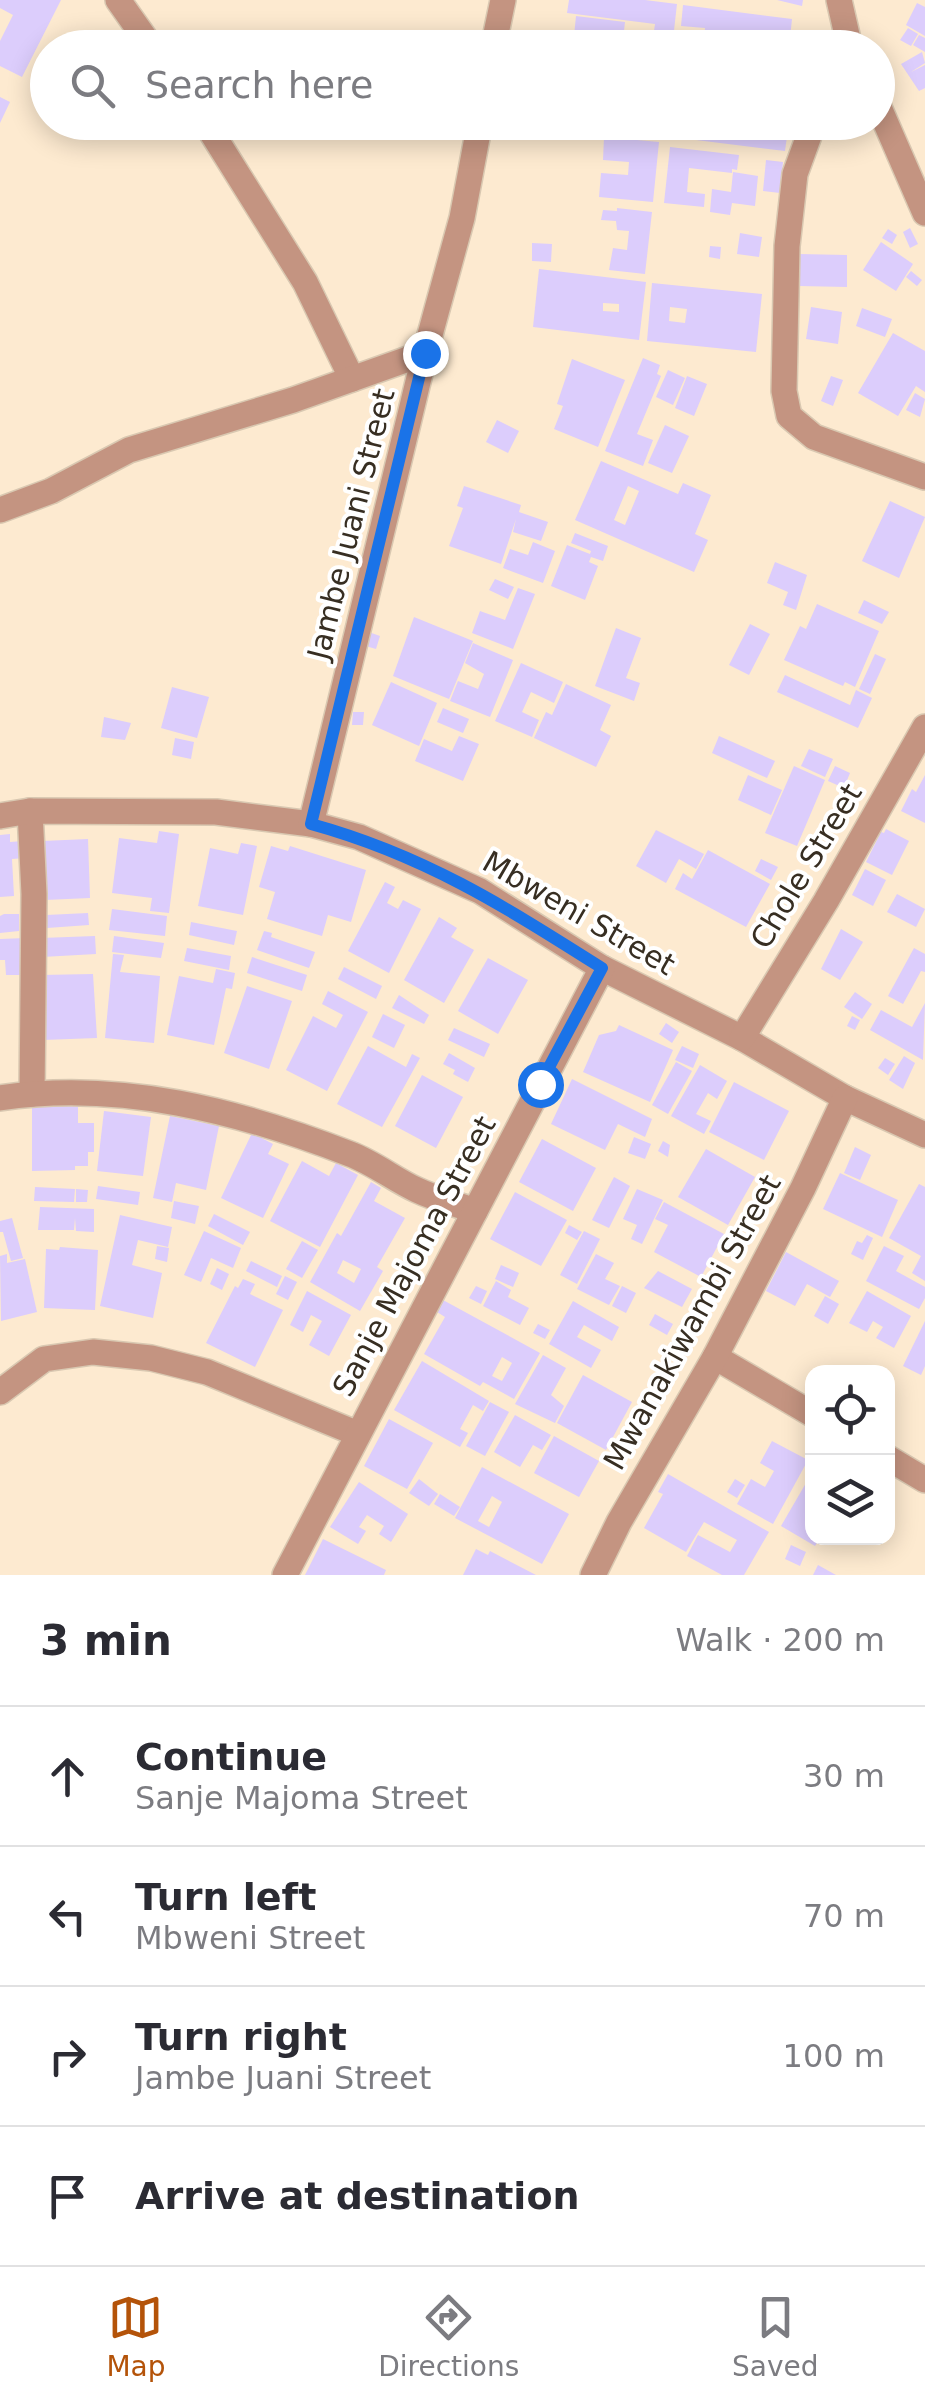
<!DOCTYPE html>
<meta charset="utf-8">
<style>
body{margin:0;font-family:"DejaVu Sans",sans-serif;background:#f2f2f3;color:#2b2b33}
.controls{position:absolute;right:30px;bottom:30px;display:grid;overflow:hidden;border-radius:20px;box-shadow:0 5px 25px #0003}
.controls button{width:90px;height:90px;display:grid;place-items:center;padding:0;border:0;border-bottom:2px solid #e1e1e2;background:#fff;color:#2b2b33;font:50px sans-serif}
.stop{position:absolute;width:30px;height:30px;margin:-22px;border:8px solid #1a73e8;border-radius:50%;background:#fff}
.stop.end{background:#1a73e8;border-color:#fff;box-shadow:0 2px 10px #0008}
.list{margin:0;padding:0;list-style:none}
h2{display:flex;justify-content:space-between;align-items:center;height:130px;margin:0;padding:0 40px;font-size:42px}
h2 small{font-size:32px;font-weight:400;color:#7c7c81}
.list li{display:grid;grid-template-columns:65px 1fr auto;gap:30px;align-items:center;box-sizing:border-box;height:140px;padding:0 40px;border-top:2px solid #e1e1e2}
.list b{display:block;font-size:38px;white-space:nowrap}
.list p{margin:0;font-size:32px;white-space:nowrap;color:#7c7c81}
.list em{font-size:32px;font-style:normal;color:#7c7c81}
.icon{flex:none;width:55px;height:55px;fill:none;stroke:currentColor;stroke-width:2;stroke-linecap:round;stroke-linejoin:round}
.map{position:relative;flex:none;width:925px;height:1575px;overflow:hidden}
.search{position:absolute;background:#fff;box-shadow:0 5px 25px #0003;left:30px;right:30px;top:30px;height:110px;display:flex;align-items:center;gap:25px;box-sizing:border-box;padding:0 35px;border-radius:55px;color:#7c7c81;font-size:38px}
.sheet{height:690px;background:#fff}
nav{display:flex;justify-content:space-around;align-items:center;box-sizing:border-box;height:140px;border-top:2px solid #e1e1e2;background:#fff;font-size:28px;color:#7c7c81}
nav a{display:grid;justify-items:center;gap:5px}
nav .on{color:#b45309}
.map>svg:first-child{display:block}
</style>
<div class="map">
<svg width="925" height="1575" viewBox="0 0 925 1575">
<rect width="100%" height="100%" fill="#fdead0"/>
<g fill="#dccdfc" fill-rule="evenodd">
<path d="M0,0h61l-39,77 -22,-11v-25l13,-26 -13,-7z"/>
<path d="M569,0h76l32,4 -5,44h-47l2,-13 26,3 2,-14 -88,-11z"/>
<path d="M777,0h26l-1,6z"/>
<path d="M917,3l8,4v29l-19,-11z"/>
<path d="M683,5l109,14 -3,29h-86l2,-20 -24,-2z"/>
<path d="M576,16l49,6 -3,26 -49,-2z"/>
<path d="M908,28l10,6 -7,12 -11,-6z"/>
<path d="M524,34h18v14h-19z"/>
<path d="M680,35l22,1 -1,12h-22z"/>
<path d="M919,35l6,3v14l-12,-7z"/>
<path d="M922,52l3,11 -14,9 14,-7v23l-6,3 -18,-27z"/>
<path d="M0,97l10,5 -10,21z"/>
<path d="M626,122h36l-2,8z"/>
<path d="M674,122h115l-4,29 -113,-14z"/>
<path d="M604,137l55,5 -6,60 -54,-5 2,-24 27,2 1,-13 -26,-2z"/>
<path d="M670,147l69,8 -2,15 -5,-1v4l-43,-5 -2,24 18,2 -1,13 -40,-4z"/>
<path d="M766,160l17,2 -3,31 -17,-2z"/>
<path d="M733,172l25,4 -3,30 -23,-3 -2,12 -20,-3 2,-23 19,3z"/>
<path d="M617,208l35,4 -7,62 -36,-4 4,-22 14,2 2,-19 -12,-1 -1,-9 -15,-1 2,-10 14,1z"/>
<path d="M910,228l8,16 -8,4 -7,-16z"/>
<path d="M888,229l9,6 -5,9 -10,-6z"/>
<path d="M740,233l22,4 -3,20 -22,-3z"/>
<path d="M881,242l32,22 -17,27 -33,-21z"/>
<path d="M532,243l20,1 -1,18 -19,-1z"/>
<path d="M710,246l11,1 -1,12 -11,-2z"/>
<path d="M799,254l48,1v32l-48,-1z"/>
<path d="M539,269l107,13 -7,58 -106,-13zM603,303l16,1v8l-16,-1z"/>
<path d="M911,271l11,9 -5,6 -11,-9z"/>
<path d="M652,283l110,11 -6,58 -109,-11zM670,307l17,2 -2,14 -16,-2z"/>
<path d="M811,307l31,5 -4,32 -32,-5z"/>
<path d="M862,308l30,11 -7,18 -29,-11z"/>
<path d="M893,333l32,18v41l-9,-6 -18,30 -40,-23z"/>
<path d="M643,358l17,7 -3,9 4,2 -24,58 16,6 -10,26 -38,-15z"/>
<path d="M572,359l53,21 -27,67 -44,-18 9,-23 -6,-2z"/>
<path d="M668,370l17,8 -12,27 -17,-8z"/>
<path d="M687,376l20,8 -13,32 -19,-8z"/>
<path d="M831,376l12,4 -10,26 -12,-5z"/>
<path d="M915,393l10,6 -5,18 -14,-7z"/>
<path d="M497,420l22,11 -11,22 -22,-11z"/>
<path d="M665,425l24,11 -17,37 -24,-10z"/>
<path d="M601,461l77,33 5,-11 28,12 -16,39 13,6 -14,32 -119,-52zM628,486l11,5 -14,34 -11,-5z"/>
<path d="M464,486l57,19 -2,7 29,10 -7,19 -28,-9 3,-13 -15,45 -52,-18 14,-38 -6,-2z"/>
<path d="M890,501l35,16 -26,61 -37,-17z"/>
<path d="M575,533l33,13 -5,15 -12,-4 -2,5 9,4 -13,34 -34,-14 16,-41 23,9 1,-3 -20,-8z"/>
<path d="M533,542l22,9 -12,32 -40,-15 7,-19 18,6z"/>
<path d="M775,562l32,13 -11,35 -13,-5 5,-13 -21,-9z"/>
<path d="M495,579l19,8 -6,12 -19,-9z"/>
<path d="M518,588l17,6 -22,55 -41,-16 8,-22 25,9z"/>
<path d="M864,600l25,12 -7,12 -24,-11z"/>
<path d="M817,604l62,27 -24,56 -10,-5 -2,4 -59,-26 16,-34 6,3z"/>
<path d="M414,617l59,24 -24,58 -56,-23z"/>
<path d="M750,624l20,10 -21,41 -20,-10z"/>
<path d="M616,628l25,10 -15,40 14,5 -6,18 -39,-15z"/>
<path d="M366,631l14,5 -4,13 -14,-4z"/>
<path d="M473,643l40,17 -23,57 -40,-16 8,-20 20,8 6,-15 -19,-11z"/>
<path d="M875,654l11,5 -16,35 -11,-5z"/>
<path d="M521,663l42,19 -9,21 -23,-11 -9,20 17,8 -7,17 -37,-16z"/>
<path d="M785,675l65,30 6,-15 16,8 -14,30 -81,-36z"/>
<path d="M391,682l46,21 -18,43 -47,-21z"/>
<path d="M566,684l45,21 -11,25 11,6 -15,31 -62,-29 12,-26 6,3z"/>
<path d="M172,687l37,10 -12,41 -36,-10z"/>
<path d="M443,708l26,11 -6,14 -26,-11z"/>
<path d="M353,712h11l-1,13h-11z"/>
<path d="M104,717l27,6 -6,17 -24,-3z"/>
<path d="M459,736l20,8 -16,37 -48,-20 9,-22 28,12z"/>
<path d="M719,736l56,25 -8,17 -55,-25z"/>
<path d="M175,738l19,4 -3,17 -19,-4z"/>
<path d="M809,749l24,10 -8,18 -24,-11z"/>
<path d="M794,766l31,14 -28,66 -32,-13z"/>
<path d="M835,766l15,7 -6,15 -16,-7z"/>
<path d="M748,775l34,15 -11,25 -33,-15z"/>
<path d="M925,775v48l-24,-12 11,-22 4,3z"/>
<path d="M886,829l23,12 -17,34 -26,-13 15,-30 3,1z"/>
<path d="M656,830l48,24 -8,15 -17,-10 -13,24 -30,-17z"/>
<path d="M159,831l20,3 -10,79 -19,-2 2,-13 -40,-5 7,-55 38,5z"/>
<path d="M10,834v8l13,-1 2,17 -13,1 2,37 -14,1v-62z"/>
<path d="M88,839l2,59 -45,2 -3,-59z"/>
<path d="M241,843l16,3 -14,69 -45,-9 12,-58 28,6z"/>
<path d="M271,846l17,5 2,-5 76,24 -15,52 -23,-7 -6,21 -55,-17 8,-27 -16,-5z"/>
<path d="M708,850l62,34 -24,43 -71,-38 8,-16 9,6z"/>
<path d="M761,859l17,8 -7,13 -16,-9z"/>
<path d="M865,869l21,11 -13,26 -21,-11z"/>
<path d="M385,882l10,5 -8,16 11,6 5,-9 18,9 -32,64 -41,-22z"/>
<path d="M897,894l28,15 -9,18 -29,-15z"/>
<path d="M112,909l55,7 -2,20 -56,-6z"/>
<path d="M88,913l1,12 -42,3 -1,-13z"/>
<path d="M4,914h15v17l-19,2v-17z"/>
<path d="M439,917l18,11 -6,9 23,13 -30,53 -40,-23z"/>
<path d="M191,922l46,9 -3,14 -45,-10z"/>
<path d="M841,929l22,13 -23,38 -19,-11z"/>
<path d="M264,931l8,2 -1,4 44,15 -6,16 -52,-18z"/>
<path d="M95,936l1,18 -54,3 -1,-19z"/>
<path d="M114,936l50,7 -3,15 -49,-6z"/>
<path d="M26,938v37h-20l-1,-15h-5v-21z"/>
<path d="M187,948l44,8 -2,14 -45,-9z"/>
<path d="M914,948l11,6v18l-4,-1 -18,33 -15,-8z"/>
<path d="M113,954l11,1 -4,17 40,4 -6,67 -49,-5z"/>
<path d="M252,957l55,18 -5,16 -55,-18z"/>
<path d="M488,958l40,22 -30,54 -40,-23z"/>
<path d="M344,967l38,19 -6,13 -38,-20z"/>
<path d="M216,969l19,4 -3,16 -6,-1 -12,57 -47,-10 12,-59 34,7z"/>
<path d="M93,974l4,64 -54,2 -3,-65z"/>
<path d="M247,986l45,15 -23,68 -45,-16z"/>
<path d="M328,991l40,21 -41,79 -41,-21 27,-54 23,12 7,-13 -21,-11z"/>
<path d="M855,992l17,12 -10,15 -18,-12z"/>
<path d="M399,995l30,20 -5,9 -32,-16z"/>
<path d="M925,1003l-2,57 -53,-30 11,-20 31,17z"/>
<path d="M383,1014l22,11 -11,23 -22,-11z"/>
<path d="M852,1016l8,4 -5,10 -8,-4z"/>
<path d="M666,1023l13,9 -7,11 -13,-9z"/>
<path d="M619,1025l54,25 -23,52 -67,-30 16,-37 17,-4z"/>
<path d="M454,1028l36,16 -6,13 -36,-17z"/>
<path d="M368,1046l38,21 6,-13 8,4 -38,69 -45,-23z"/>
<path d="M682,1046l17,8 -6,14 -18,-8z"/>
<path d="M449,1053l26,15 -7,14 -15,-8 2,-4 -12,-6z"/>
<path d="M904,1056l11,7 -12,26 -14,-9z"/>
<path d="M885,1058l10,6 -7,11 -10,-7z"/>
<path d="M676,1062l16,9 -24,43 -16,-9z"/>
<path d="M700,1065l27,16 -10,18 -9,-6 -12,21 15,7 -7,13 -33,-18z"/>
<path d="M422,1075l41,22 -27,51 -41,-22z"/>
<path d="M572,1079l80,40 -7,18 -27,-13 -13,26 -54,-26z"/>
<path d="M734,1082l55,29 -25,49 -55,-28z"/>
<path d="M32,1103h46v20h16v29h-6v14h-13v4l-43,1z"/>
<path d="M104,1111l47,6 -8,59 -46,-5z"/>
<path d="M170,1116l49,10 -13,64 -30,-7 -4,19 -19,-4z"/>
<path d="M252,1133l21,11 -5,10 21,10 -26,54 -42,-20z"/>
<path d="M634,1137l17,7 -6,15 -17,-6z"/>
<path d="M542,1139l54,29 -23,43 -54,-29z"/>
<path d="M663,1141l7,4 -2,12 -10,-6z"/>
<path d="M855,1147l16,8 -11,25 -16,-7z"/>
<path d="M706,1149l49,28 -27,48 -50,-28z"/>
<path d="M302,1161l27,15 7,-13 22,12 -38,72 -50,-26z"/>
<path d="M840,1173l58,27 -16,37 -59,-28z"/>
<path d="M614,1177l16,9 -21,42 -17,-8z"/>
<path d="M371,1182l10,6 -7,13 31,17 -28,49 6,4 -23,40 -50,-29 27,-49 4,3zM343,1260l18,9 -7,14 -17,-10z"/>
<path d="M919,1184l6,3v94l-13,-8 9,-17 -32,-18z"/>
<path d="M98,1186l42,6 -2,13 -42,-6z"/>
<path d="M35,1187l40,2 -1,13 -40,-1z"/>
<path d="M76,1189l12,1 -1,12h-11z"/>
<path d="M637,1189l26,11 -21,44 -11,-5 6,-14 -14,-6z"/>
<path d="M515,1192l52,28 -26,46 -51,-27z"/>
<path d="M174,1201l25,5 -4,18 -24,-6z"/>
<path d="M664,1202l60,32 -23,43 -47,-25 14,-27 -13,-6z"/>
<path d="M40,1207l54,2v23l-18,-1 -1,-13 -1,12h-36z"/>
<path d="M214,1214l36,18 -7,13 -35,-19z"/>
<path d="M120,1215l52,12 -4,20 -30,-7 -6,25 30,8 -9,45 -53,-12z"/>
<path d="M12,1218l11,40 -12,3 -8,-29h-3v-11z"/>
<path d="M569,1225l13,7 -5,8 -12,-7z"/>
<path d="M204,1231l37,17 -8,20 -22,-10 -10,24 -17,-7z"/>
<path d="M584,1231l16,8 -23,45 -17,-9z"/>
<path d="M867,1235l6,3 -10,22 -12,-6 6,-13 5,2z"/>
<path d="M302,1241l16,9 -16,28 -16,-9z"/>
<path d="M157,1246l12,2 -2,14 -12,-3z"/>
<path d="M884,1246l20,10 -8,15 29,16v11l-6,11 -53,-28z"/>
<path d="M60,1247l38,3 -3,60 -51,-2 2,-59 13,1z"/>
<path d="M786,1252l53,29 -9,16 -23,-13 -12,22 -29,-15z"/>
<path d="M7,1254v9l18,-4 12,53 -36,9 -1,-65z"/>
<path d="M596,1254l18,9 -9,16 15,7 -11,19 -32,-16z"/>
<path d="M251,1261l31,15 -5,11 -31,-16z"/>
<path d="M501,1265l18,8 -6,14 -18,-8z"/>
<path d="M217,1268l12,6 -7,16 -12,-6z"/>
<path d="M658,1271l34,18 -10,18 -38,-19z"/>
<path d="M285,1276l12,6 -9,18 -12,-6z"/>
<path d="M243,1279l12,5 -5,10 33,16 -28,57 -49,-24 29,-57 3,2z"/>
<path d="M496,1281l15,9 -3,7 21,11 -9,17 -37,-19z"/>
<path d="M476,1286l11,5 -6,13 -12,-6z"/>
<path d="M622,1286l14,7 -10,20 -14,-7z"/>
<path d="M307,1291l44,24 -22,41 -20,-11 13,-24 -11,-6 -8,17 -13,-7z"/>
<path d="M867,1291l44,25 -17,32 -18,-10 7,-11 -10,-6 -6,11 -18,-9z"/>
<path d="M825,1296l14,8 -11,20 -14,-8z"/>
<path d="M443,1300l97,53 -26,46 -31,-17 -3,4 -56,-32 21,-37 -8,-5zM502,1357l10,6 -10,18 -10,-5z"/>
<path d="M573,1301l46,26 -7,14 -28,-16 -7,12 24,13 -10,18 -42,-24z"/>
<path d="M655,1314l18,10 -6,11 -18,-10z"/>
<path d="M925,1321v45l-4,9 -18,-9z"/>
<path d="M538,1324l12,6 -5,9 -12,-6z"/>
<path d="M543,1355l23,13 -15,27 13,11 -9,17 -40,-19z"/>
<path d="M422,1361l67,40 -6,10 -10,-6 -13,24 8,4 -8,14 -66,-37z"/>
<path d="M583,1375l49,27 -26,48 -49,-27z"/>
<path d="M490,1402l19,10 -24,44 -19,-10z"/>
<path d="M515,1415l36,20 -9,15 -9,-5 -13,22 -26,-15z"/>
<path d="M389,1419l44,24 -26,46 -43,-23z"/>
<path d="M554,1436l45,25 -20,36 -45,-24z"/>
<path d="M772,1441l36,19 -35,64 -36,-20 14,-25 14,8 9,-16 -14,-8z"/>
<path d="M482,1467l87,47 -27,50 -87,-46zM492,1496l10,6 -13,25 -11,-6z"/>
<path d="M668,1474l101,58 -25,43h-22l-35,-19 11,-21 32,17 7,-12 -33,-18 -18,30 -42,-24 19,-34 -5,-2z"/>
<path d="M419,1479l19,15 -9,12 -20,-13z"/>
<path d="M735,1479l10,6 -8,13 -10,-6z"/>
<path d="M359,1482l49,32 -17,28 -12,-8 5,-8 -17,-11 -8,12 7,4 -8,13 -28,-17z"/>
<path d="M806,1483l6,3 -2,32 2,2v18h8l-5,8 -34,-20z"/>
<path d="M440,1494l20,13 -6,9 -20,-12z"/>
<path d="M323,1539l63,31 -2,5h-79z"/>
<path d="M791,1545l15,7 -6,14 -15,-7z"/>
<path d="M476,1549l12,6 2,-4 46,24h-73z"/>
<path d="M818,1565l18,10h-23z"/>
</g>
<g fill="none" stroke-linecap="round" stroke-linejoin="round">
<g stroke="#d9c8b1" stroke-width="28">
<g id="minor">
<path d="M118,0l34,48"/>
<path d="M839,0l11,48"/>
<path d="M493,48l10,-48"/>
<path d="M878,105l47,108"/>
<path d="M205,122l100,160 47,97"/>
<path d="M814,122l-19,52 -8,72 -3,145 5,25 25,21 111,40"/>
<path d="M0,510l51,-19 78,-41 164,-50 132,-47"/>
<path d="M30,811l4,83 -2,200"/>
<path d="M0,816l30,-5 186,1 95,12 48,13 121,54 122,77 140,70 103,60 80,37"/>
<path d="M311,824l114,-471 37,-135 18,-96"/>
<path d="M742,1038l84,-137 99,-174"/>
<path d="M0,1098c120,-18 239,13 350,56 24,9 45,26 67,36 19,9 39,14 58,21"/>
<path d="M715,1357l97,57"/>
<path d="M0,1392l44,-33 49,-7 58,6 56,14 151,62"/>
<path d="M888,1458l37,22"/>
<path d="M285,1575l317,-607"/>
<path d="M593,1575l26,-53 96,-165 88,-169 42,-90"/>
</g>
</g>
<use href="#minor" stroke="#c49481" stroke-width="25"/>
</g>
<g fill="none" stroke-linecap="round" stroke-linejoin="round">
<path stroke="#1a73e8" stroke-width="12" d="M425,353l-114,471c113,31 193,82 291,144l-62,116"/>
</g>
<g text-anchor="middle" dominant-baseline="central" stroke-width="8" stroke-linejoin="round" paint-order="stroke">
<g font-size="30" fill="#372e22" stroke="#fff">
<text transform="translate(351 524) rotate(-76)">Jambe Juani Street</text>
<text transform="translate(806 866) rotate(-59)">Chole Street</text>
<text transform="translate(579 913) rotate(30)">Mbweni Street</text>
<text transform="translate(414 1256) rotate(-62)">Sanje Majoma Street</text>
<text transform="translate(692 1322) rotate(-61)">Mwanakiwambi Street</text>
</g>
</g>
</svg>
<div class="controls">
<button><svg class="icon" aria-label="locate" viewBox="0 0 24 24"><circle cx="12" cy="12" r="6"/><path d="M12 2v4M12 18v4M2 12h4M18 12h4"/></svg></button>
<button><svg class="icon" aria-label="layers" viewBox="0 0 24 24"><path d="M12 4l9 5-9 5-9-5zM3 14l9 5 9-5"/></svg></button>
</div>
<div class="stop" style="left:540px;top:1084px"></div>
<div class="stop end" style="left:425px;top:353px"></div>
<div class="search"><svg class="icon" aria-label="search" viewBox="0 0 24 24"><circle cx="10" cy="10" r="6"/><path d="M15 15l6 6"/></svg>Search here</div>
</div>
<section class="sheet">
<h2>3 min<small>Walk · 200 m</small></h2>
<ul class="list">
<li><svg class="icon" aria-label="ahead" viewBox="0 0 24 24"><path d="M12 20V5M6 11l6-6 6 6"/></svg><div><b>Continue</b><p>Sanje Majoma Street</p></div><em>30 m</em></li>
<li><svg class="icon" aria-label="left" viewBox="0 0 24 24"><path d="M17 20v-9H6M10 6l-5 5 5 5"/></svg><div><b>Turn left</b><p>Mbweni Street</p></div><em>70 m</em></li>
<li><svg class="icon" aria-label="right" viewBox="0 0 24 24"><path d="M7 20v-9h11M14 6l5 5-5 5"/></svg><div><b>Turn right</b><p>Jambe Juani Street</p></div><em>100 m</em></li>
<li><svg class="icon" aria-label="arrive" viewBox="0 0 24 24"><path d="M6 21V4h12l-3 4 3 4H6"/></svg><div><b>Arrive at destination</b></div></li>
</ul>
</section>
<nav>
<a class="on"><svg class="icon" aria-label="map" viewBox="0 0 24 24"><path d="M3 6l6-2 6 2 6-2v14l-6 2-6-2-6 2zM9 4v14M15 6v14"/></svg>Map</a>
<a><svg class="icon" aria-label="directions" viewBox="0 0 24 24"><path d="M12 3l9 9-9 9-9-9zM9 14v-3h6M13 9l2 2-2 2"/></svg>Directions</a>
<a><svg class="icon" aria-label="saved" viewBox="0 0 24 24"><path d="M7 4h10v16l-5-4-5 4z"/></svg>Saved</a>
</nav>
